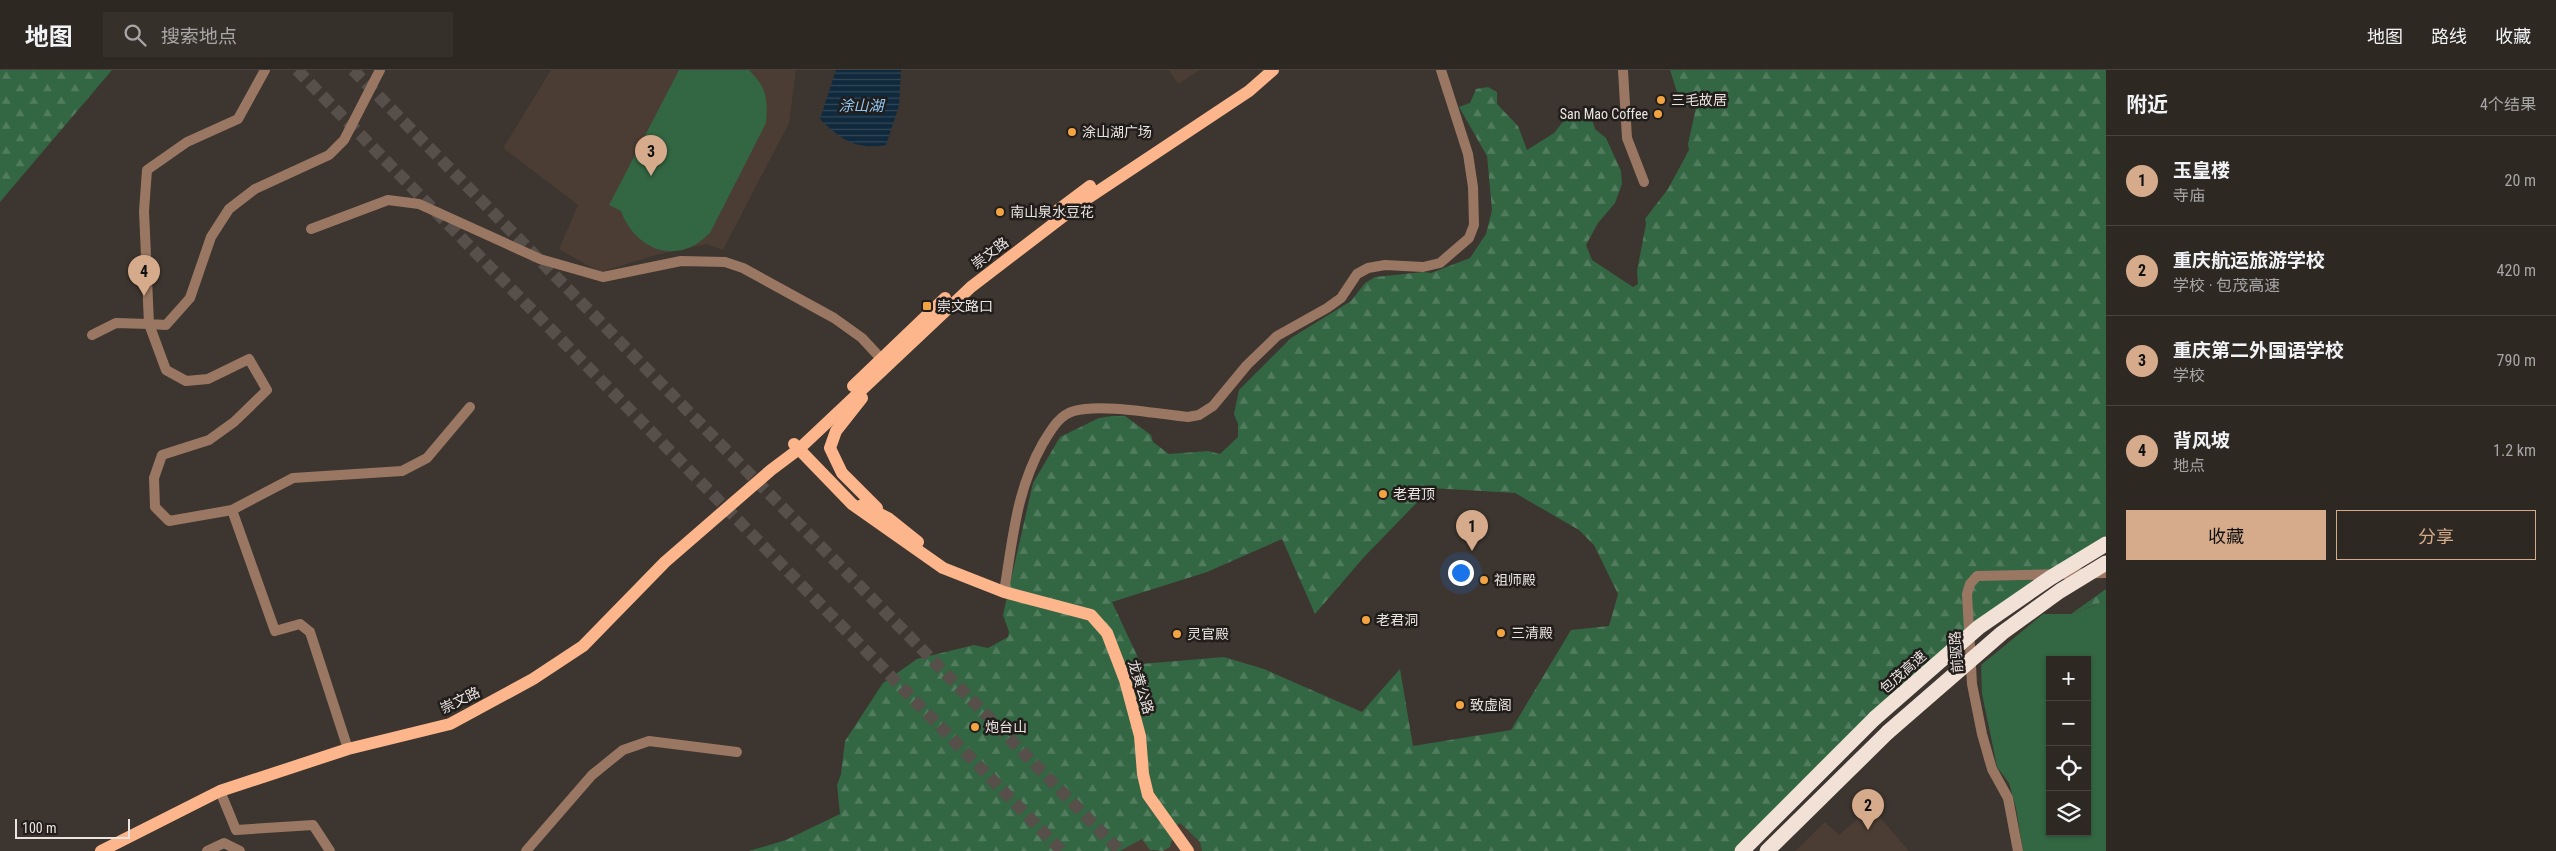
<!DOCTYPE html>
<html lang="zh">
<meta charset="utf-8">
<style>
body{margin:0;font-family:"Roboto Condensed","Noto Sans SC",sans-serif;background:#36302b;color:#f1f3f6}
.controls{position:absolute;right:15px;bottom:15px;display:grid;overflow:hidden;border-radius:0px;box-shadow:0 1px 4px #0004}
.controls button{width:45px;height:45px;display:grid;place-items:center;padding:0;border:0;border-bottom:1px solid #494441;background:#2e2823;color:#f1f3f6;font:25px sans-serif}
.scale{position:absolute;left:15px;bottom:12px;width:115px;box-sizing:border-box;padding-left:5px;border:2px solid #eae4e1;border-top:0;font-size:14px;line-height:18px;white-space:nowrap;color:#eae4e1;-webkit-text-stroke:4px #211d1b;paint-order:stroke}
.you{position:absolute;left:1460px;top:502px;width:18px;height:18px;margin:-12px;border:4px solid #fff;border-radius:50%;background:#1a73e8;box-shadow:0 0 0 8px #1a73e833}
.badge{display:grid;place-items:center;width:32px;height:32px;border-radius:50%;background:#d6ab8b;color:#111;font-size:16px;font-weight:700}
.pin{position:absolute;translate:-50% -41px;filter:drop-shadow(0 1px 2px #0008)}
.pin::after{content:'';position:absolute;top:26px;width:18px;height:15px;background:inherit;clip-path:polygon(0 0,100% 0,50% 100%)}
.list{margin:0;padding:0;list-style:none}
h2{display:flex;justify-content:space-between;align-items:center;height:65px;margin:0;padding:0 20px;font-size:21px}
h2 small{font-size:16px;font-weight:400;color:#a7a6a6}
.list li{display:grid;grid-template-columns:32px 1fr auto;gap:15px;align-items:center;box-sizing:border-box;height:90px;padding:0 20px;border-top:1px solid #494441}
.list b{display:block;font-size:19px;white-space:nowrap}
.list p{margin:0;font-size:16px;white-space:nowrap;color:#a7a6a6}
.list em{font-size:16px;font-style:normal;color:#a7a6a6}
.actions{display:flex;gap:10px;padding:15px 20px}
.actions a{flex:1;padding:11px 0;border:1px solid #d6ab8b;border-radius:0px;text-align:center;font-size:18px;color:#d6ab8b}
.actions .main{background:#d6ab8b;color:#111}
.icon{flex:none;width:28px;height:28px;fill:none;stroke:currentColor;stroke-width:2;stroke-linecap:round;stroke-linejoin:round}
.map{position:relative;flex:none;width:2106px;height:781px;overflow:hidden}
header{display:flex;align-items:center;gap:30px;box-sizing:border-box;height:70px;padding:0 25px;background:#2e2823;border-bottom:1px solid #494441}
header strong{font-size:24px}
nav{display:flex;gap:28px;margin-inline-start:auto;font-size:18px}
.search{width:350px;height:45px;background:#36302b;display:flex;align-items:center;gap:12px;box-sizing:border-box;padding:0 18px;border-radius:0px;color:#a7a6a6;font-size:19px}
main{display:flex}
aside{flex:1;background:#2e2823}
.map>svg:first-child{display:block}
</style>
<header>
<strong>地图</strong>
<div class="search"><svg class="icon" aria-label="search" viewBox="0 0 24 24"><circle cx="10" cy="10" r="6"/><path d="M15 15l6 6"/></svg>搜索地点</div>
<nav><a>地图</a><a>路线</a><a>收藏</a></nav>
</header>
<main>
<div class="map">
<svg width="2106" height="781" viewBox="0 0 2106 781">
<defs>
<pattern id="forest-firs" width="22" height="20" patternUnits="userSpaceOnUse" patternTransform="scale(1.25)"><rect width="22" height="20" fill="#336643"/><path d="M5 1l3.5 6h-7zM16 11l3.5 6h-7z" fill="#517c5e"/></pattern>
<pattern id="water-rules" width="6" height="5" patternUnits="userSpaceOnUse" patternTransform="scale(1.25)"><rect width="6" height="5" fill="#10293c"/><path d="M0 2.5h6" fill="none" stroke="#334858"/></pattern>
</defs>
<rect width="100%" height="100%" fill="#3d352f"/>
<g fill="#4b3d34">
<path d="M551,0h245l-7,53 -66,127 -16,-6 -51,11 -56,17 -41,-23 19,-44 -75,-57z"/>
<path d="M1169,0h31l-22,14z"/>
<path d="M1871,737l38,44h-114l30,-29 14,13z"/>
<path d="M1180,753l20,19 2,9h-39l7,-4 5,-20z"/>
<path d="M1142,769l11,12h-33z"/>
</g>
<g fill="#336643" fill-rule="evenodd">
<path d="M679,0h70c18,18 19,29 17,53l-56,110c-5,4 -10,9 -15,12 -32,17 -63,-3 -74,-34l-12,-6z"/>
<path d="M2106,531v250h-83l-7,-43 -7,-25 -12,-16 -5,-25 -10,-48 -1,-29 62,-51h28zM2050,590h37v172h-37z"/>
</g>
<g fill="url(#forest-firs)" fill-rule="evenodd">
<path d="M0,0h112l-112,132z"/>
<path d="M1670,0h436v466l-116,82 -248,233h-540l-2,-9 -20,-19 -5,4 -5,20 -7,4 -13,-1 -8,-11 -22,12h-371l37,-11 54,-26 -3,-29 4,-11 4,-33 38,-58 34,-24 57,-14 14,3 20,-11 1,-5 -6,-17 30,-132 27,-46 39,-19 13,-2h13l26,19 2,7 16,12 39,-3 12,3 18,-17v-13l-4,-10 5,-24 52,-52 60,-37 14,-18 10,-6 48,-5 8,1 39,-15 16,-24 6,-24 -5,-54 -28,-49 11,-4 6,-14 12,-2 9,5v12l21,22 9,24 27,-17 16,-20 21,3 4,13 11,9 15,33 1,13 -7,19 -17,20 -12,22 6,15 41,27 5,-3 -1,-13 9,-47 -1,-5 23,-30 21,-39 -1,-6 9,-41 -11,4 -5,-2zM1431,418l84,5 64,37 15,15 24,49 -9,32 -38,4 -60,100 -98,16 -13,-77 -38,43 -98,-43 -40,-12 -83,7 -29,-62 95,-30 75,-33 33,75 49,-57z"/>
<path d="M2106,519v12l-35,13z"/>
</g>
<path fill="url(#water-rules)" d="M836,0h65l-2,36 -13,39c-30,5 -45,-5 -66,-26z"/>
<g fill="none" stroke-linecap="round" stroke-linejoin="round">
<g stroke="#574f4a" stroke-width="12" stroke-dasharray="12 6" stroke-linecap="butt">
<path d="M297,0l765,781"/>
<path d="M353,0l767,781"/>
</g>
<g stroke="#9a7762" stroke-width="10">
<path d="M265,0l-27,49 -51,23 -40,28 -3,41 5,113 17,1 24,-27 21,-61 18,-28 26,-20 74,-34 15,-15 36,-70"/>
<path d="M1623,0l4,68 17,44"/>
<path d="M311,159l77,-29 31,4 121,55 63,18 78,-16 44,1 18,6 91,50 28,20 24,26"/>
<path d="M92,265l24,-12 33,1 17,46 20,11 22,-2 41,-20 18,31 -33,32 -25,18 -47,15 -8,23 1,29 14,14 63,-11 61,-32 109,-7 25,-13 43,-51"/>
<path d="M232,440l43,121 25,-7 10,8 38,117"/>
<path d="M1004,522c9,-54 12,-101 39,-149 8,-13 16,-28 31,-32 27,-8 84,3 114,6l11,-2 14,-9 34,-41 30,-29 50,-28 14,-10 16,-24 11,-6 17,-3 38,2 17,-4 29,-25 5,-13 -1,-38 -5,-33 -27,-84"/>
<path d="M220,721l16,39 77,-5 17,26"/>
<path d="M207,781l17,-8 16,8"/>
<path d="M526,781l66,-76 31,-25 26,-9 88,11"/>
<path d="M2018,781l-10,-53 -16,-29 -10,-35 -10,-50 -5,-90 3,-10 7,-8 129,-3"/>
</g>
<g stroke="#fdb68b" stroke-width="12">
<path d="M1058,140l32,-24"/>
<path d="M853,316l92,-88"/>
<path d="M862,328l-26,33 -6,17 12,25 35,35"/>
<path d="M794,374l58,60 91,64 61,24 87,23 16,18 18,47 15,56 3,38 5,21 40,56"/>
<path d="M862,435l26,13 30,24"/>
<path d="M101,781l119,-60 128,-42 102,-25 83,-45 50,-33 82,-84 106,-92 28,-21 172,-162 111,-85 167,-111 24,-21"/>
</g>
<g stroke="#f2e1d7" stroke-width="15">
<path d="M1742,781l133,-133"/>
<path d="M1767,781l121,-119"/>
</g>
<g stroke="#f2e1d7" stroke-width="15">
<path d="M1875,648l104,-91 71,-49 56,-34"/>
<path d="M1888,662l114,-99 58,-42 46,-28"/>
</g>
</g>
<g fill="#f3a442" stroke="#211d1b" stroke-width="2">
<circle cx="1661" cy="30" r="5"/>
<circle cx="1658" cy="44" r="5"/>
<circle cx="1072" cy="62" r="5"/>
<circle cx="1000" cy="142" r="5"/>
<rect x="922" y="231" width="10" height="10" rx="2.5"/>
<circle cx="1383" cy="424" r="5"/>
<circle cx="1484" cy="510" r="5"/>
<circle cx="1366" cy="550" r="5"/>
<circle cx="1501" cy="563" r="5"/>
<circle cx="1177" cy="564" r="5"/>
<circle cx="1460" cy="635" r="5"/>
<circle cx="975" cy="657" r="5"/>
</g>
<g text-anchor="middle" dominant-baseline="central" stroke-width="5" stroke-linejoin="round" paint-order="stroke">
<g font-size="14" fill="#eae4e1" stroke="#211d1b" text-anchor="start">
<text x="1671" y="30">三毛故居</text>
<text x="1648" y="44" text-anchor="end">San Mao Coffee</text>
<text x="1082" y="62">涂山湖广场</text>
<text x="1010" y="142">南山泉水豆花</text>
<text x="937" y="236">崇文路口</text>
<text x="1393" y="424">老君顶</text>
<text x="1494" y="510">祖师殿</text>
<text x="1376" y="550">老君洞</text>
<text x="1511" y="563">三清殿</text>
<text x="1187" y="564">灵官殿</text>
<text x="1470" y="635">致虚阁</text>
<text x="985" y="657">炮台山</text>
</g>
<g font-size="14" fill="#eae4e1" stroke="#211d1b">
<text transform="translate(990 183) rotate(-37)">崇文路</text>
<text transform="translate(1956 582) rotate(-94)">前驱路</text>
<text transform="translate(1903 602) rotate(-41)">包茂高速</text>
<text transform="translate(1141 617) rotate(73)">龙黄公路</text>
<text transform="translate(460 630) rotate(-26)">崇文路</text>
</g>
<g font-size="15" font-style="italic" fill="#8fc8f6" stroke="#211d1b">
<text x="861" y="36">涂山湖</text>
</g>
</g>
</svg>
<div class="controls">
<button>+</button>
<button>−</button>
<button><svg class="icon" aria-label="locate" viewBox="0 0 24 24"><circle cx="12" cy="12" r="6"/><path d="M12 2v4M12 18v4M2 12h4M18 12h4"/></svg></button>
<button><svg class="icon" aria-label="layers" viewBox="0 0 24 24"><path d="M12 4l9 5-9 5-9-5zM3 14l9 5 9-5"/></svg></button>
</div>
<div class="scale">100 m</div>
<div class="you"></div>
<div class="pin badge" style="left:1472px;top:481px">1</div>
<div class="pin badge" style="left:1868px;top:760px">2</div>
<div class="pin badge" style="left:651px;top:106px">3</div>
<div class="pin badge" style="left:144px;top:226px">4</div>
</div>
<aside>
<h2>附近<small>4个结果</small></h2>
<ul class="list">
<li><span class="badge">1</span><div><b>玉皇楼</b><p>寺庙</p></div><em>20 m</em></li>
<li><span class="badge">2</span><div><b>重庆航运旅游学校</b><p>学校 · 包茂高速</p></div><em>420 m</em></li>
<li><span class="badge">3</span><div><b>重庆第二外国语学校</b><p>学校</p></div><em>790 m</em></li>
<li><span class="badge">4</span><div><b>背风坡</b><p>地点</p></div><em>1.2 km</em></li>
</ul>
<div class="actions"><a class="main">收藏</a><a>分享</a></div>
</aside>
</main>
